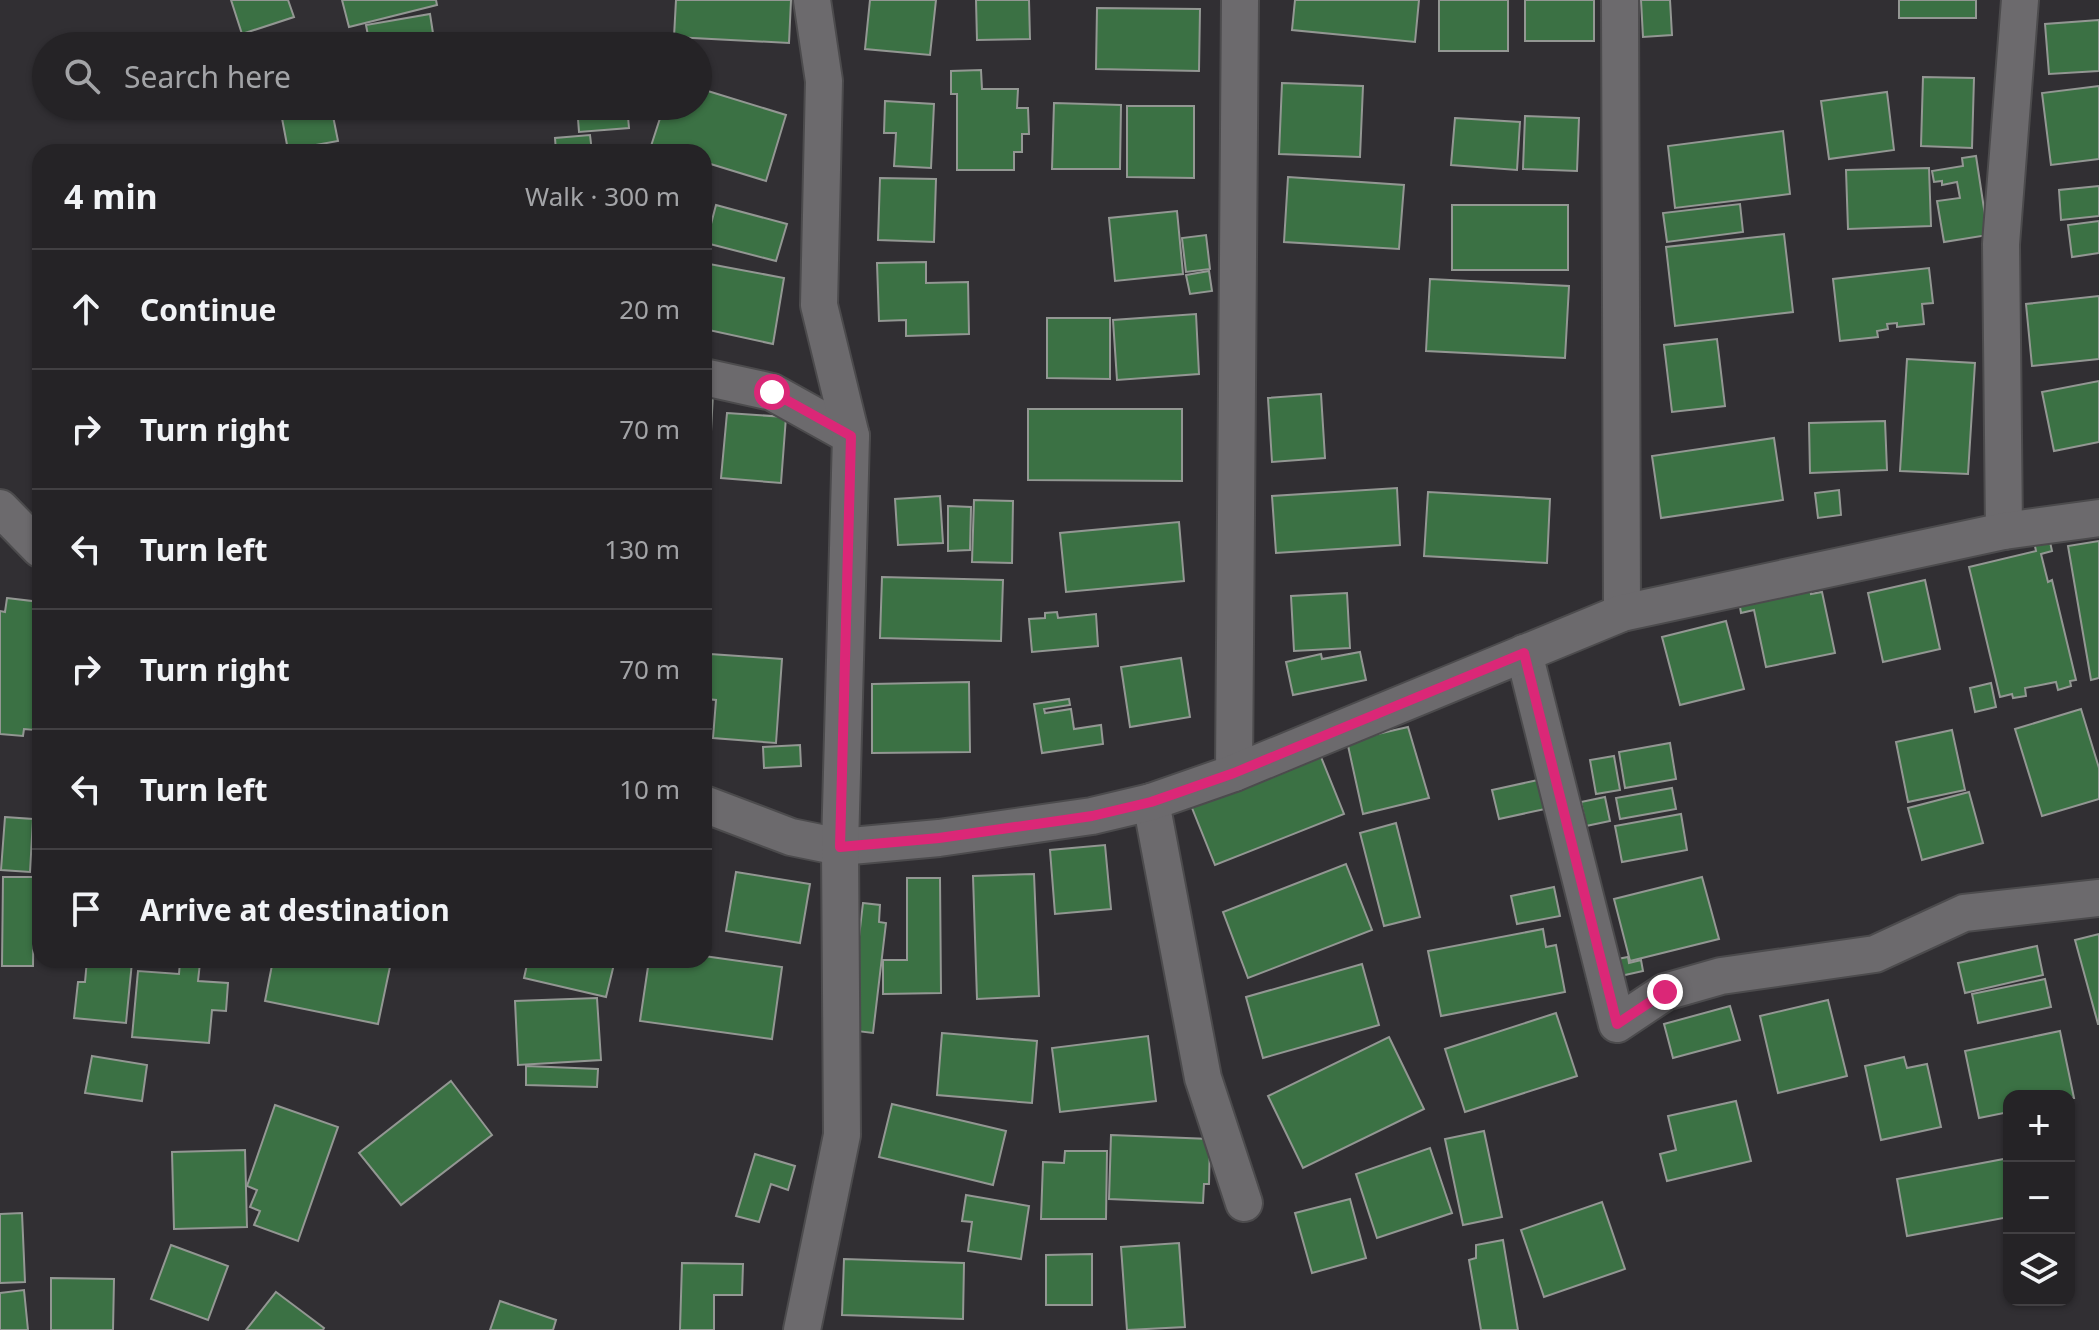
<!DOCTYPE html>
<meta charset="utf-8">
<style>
body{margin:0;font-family:"Noto Sans",sans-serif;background:#312f32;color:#f1f3f6}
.controls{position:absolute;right:24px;bottom:24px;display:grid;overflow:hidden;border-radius:16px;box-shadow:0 2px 6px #0004}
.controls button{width:72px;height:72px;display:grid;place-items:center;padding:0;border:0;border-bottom:2px solid #424043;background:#252326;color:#f1f3f6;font:40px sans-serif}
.stop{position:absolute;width:24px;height:24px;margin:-18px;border:6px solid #db2777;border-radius:50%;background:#fff}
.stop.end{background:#db2777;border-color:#fff;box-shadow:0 2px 8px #0008}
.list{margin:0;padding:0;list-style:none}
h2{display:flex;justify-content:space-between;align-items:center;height:104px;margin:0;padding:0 32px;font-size:34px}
h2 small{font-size:26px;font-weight:400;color:#a3a4a7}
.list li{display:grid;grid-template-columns:52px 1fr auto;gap:24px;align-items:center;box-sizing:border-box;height:120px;padding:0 32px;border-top:2px solid #424043}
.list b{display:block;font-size:30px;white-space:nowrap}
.list em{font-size:26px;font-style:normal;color:#a3a4a7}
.icon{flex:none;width:44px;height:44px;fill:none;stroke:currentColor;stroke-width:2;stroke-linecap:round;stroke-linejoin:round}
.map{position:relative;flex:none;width:2099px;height:1330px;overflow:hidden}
.search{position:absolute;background:#252326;box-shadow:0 2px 6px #0004;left:32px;top:32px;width:680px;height:88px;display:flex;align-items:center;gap:20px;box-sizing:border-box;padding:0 28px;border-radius:44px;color:#a3a4a7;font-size:30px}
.panel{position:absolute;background:#252326;box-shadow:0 2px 6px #0004;left:32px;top:144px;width:680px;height:824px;border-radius:24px}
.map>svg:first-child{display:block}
</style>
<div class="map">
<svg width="2099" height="1330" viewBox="0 0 2099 1330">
<rect width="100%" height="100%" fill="#312f33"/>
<g fill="#3b7144" stroke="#939793" stroke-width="2">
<path d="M231,0h57l6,17 -52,17z"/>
<path d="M342,0h94l1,5 -88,22z"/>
<path d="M676,0h115l-2,43 -115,-6z"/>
<path d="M870,0h66l-6,55 -65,-6z"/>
<path d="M976,0h53l1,39 -53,1z"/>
<path d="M1295,0h124l-4,42 -123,-12z"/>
<rect x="1439" y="0" width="69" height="51"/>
<rect x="1525" y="0" width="69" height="41"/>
<path d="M1641,0h29l2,35 -29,2z"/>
<rect x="1899" y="0" width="77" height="18"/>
<path d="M1097,8l103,1 -1,62 -103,-2z"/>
<path d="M430,14l5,32h-65l-4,-21z"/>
<path d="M2099,20v51l-50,3 -4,-50z"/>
<path d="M981,70l1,19h36l-1,19h11l1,26h-7v18h-8v18h-57v-76h-6v-23z"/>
<path d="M1923,77l51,1 -2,70 -51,-2z"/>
<path d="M1282,83l81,3 -3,71 -81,-3z"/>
<path d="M2099,86v73l-48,6 -9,-72z"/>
<path d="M698,88l88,27 -20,66 -62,-19v-10h-34l-19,-6 13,-40h34z"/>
<path d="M1887,92l7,58 -65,9 -8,-58z"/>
<path d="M885,101l49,3 -3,64 -37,-2 2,-33h-12z"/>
<path d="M1054,103l67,2 -1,64h-68z"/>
<path d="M321,106h10l7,35 -50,9 -7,-37z"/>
<path d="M577,106h50l2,22 -50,4z"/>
<path d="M1127,106h67v72l-67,-1z"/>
<path d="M1525,116l54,2 -2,53 -54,-2z"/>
<path d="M1455,118l65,4 -3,48 -66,-5z"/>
<path d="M1783,131l7,63 -115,14 -7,-62z"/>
<path d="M590,135l2,17h-36l-1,-14z"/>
<path d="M513,147v5h-64l-1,-1z"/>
<path d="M1976,156l12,79 -44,7 -7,-41 23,-3 -3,-16 -15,3v-4l-8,1 -2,-11 31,-5 -1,-8z"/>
<path d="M1929,168l2,58 -83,3 -2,-59z"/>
<path d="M1288,177l116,8 -5,64 -115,-7z"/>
<path d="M880,178l56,1 -2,63 -56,-2z"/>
<path d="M2099,186v30l-38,4 -2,-30z"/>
<path d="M1740,204l3,28 -76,10 -4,-29z"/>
<path d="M716,205l71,19 -11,37 -70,-18z"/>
<rect x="1452" y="205" width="116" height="65"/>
<path d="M1177,211l6,63 -68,7 -6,-63z"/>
<path d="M2099,221v32l-27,4 -4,-32z"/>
<path d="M1784,234l9,78 -118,14 -9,-79z"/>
<path d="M1206,235l4,34 -24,3 -4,-34z"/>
<path d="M926,262v21l42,-1 1,52 -63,2v-16l-27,1 -2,-58z"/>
<path d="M704,263l80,15 -11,66 -69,-15z"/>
<path d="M1929,268l4,35 -11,1 2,20 -27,3v-4l-10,1 1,5 -11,2 1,6 -38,4 -7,-62z"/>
<path d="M1209,271l3,20 -22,3 -4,-19z"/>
<path d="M1430,279l139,7 -4,72 -139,-7z"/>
<path d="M2099,296v63l-67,7 -6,-62z"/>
<path d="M1196,314l3,60 -82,6 -4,-60z"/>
<path d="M1047,318h63v61l-63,-1z"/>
<path d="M1717,339l8,67 -53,6 -8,-67z"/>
<path d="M1907,359l68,4 -7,111 -68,-3z"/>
<path d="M2099,381v61l-45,9 -12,-59z"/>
<path d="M704,392l9,1 -3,58h-6z"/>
<path d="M1321,394l4,64 -53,4 -4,-64z"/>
<path d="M1028,409h154v72l-154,-1z"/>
<path d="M727,413l59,4 -5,66 -60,-5z"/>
<path d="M1885,421l2,49 -77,3 -1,-50z"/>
<path d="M1774,438l9,62 -122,18 -9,-62z"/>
<path d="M1397,488l3,57 -124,8 -4,-57z"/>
<path d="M1839,490l2,25 -23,3 -3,-25z"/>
<path d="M1428,492l122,7 -3,64 -123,-7z"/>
<path d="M940,496l3,47 -45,2 -3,-46z"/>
<path d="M974,500l39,1 -1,62 -40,-1z"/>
<path d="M948,506l23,1 -1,43 -22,1z"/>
<path d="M1179,522l5,59 -118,11 -6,-59z"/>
<path d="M2047,528l5,23 -11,3 7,28 4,-2 24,100 -6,1 1,5 -13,4 -2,-8 -31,6 1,8 -13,2 -1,-4 -12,3 -31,-130 67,-16 -4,-19z"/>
<path d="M2099,541v137l-8,2 -23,-134z"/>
<path d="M882,577l121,3 -2,61 -121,-3z"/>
<path d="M1925,580l15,69 -57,13 -15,-69z"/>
<path d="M1810,589l1,5 11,-2 13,61 -69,14 -12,-57 -13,3 -3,-18z"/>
<path d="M1347,593l3,55 -56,3 -3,-55z"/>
<path d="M7,598l33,4v81l-5,47 -11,-1 -1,7 -23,-2v-123l5,1z"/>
<path d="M1057,612l1,6 38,-4 2,32 -66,6 -3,-33 16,-1v-5z"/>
<path d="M1726,621l18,68 -64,16 -18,-68z"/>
<path d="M1360,652l6,28 -73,15 -7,-33 35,-8 1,5z"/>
<path d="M710,654l72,5 -6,84 -63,-5 3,-38 -9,-1z"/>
<path d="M1181,658l9,59 -60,10 -9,-60z"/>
<path d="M969,682l1,70 -98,1v-69z"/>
<path d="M1991,683l5,24 -21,5 -5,-24z"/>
<path d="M1069,699l1,6 -26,4 1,4 26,-4 3,20 27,-4 2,19 -61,9 -8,-49z"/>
<path d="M2081,709l18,59v31l-57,17 -27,-87z"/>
<path d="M1408,727l21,71 -66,16 -16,-73z"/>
<path d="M1952,730l13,60 -57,12 -12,-60z"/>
<path d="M1670,743l6,36 -51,9 -6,-36z"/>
<path d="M800,745l1,21 -37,2 -1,-21z"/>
<path d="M1319,752l25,62 -129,51 -25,-62z"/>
<path d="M1614,756l6,34 -24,4 -6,-34z"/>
<path d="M1538,780l7,29 -46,10 -7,-29z"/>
<path d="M1672,788l4,21 -56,10 -4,-21z"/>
<path d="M1969,792l14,51 -61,17 -14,-52z"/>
<path d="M1605,797l5,24 -24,5 -5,-24z"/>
<path d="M1681,814l6,36 -65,12 -7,-36z"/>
<path d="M5,817l28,2 -3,53 -29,-2z"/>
<path d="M1396,823l24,94 -36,9 -24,-93z"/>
<path d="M1105,845l6,64 -56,5 -5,-64z"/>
<path d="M1346,864l26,66 -124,48 -25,-66z"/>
<path d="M736,872l74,12 -10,59 -74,-12z"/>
<path d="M1034,874l5,122 -62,3 -4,-123z"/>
<path d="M3,877h31l-1,89h-31z"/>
<path d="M1702,877l17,62 -89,22 -16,-62z"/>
<path d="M907,878h33l1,115 -58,1v-34h24z"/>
<path d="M1554,887l6,29 -43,8 -6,-28z"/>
<path d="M863,903l17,2 -1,17 7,1 -13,110 -25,-3z"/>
<path d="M1543,929l3,18 10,-2 9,47 -124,24 -13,-65z"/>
<path d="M2099,934v90h-1l-23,-84z"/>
<path d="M2037,946l6,29 -78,18 -7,-30z"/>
<path d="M704,956l78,11 -10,72 -132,-18 9,-61h55z"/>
<path d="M1628,957l1,6 12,-3 2,11 -27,6 -4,-17z"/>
<path d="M87,960l45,2 -6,61 -52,-5 4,-36h7z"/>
<path d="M273,960h106l12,2 -13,62 -113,-23z"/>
<path d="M528,960h87l-9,37 -82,-19z"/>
<path d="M180,961l20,2 -2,18 30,2 -2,28 -14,-1 -3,33 -77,-6 6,-66 41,3z"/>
<path d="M1362,964l17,61 -116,33 -17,-61z"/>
<path d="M2045,979l6,28 -73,16 -6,-29z"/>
<path d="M597,998l4,62 -83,5 -3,-64z"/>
<path d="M1828,1000l19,76 -69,17 -18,-77z"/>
<path d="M1730,1006l10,34 -67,18 -9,-34z"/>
<path d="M1556,1013l21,63 -112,36 -20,-63z"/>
<path d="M2060,1031l14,67 -65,-2v16l-30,6 -14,-67z"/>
<path d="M942,1033l95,8 -5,62 -95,-8z"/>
<path d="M1148,1036l8,65 -96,11 -8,-64z"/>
<path d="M1389,1037l35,72 -121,59 -35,-72z"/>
<path d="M92,1056l55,9 -5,36 -57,-8z"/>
<path d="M1904,1057l3,11 20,-4 14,63 -60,13 -16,-74z"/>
<path d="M526,1066l72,3 -1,18 -71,-2z"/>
<path d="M451,1081l41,54 -91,70 -42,-52z"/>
<path d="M1736,1101l15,60 -84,20 -7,-27 16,-4 -8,-34z"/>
<path d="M892,1104l114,27 -13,54 -114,-28z"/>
<path d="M275,1105l63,22 -40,114 -44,-16 6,-14 -10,-4 7,-17 -10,-4z"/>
<path d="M1484,1131l18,86 -39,8 -18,-86z"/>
<path d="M1111,1135l99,4 -1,45h-5l-1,19 -94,-4z"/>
<path d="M1430,1148l22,65 -75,25 -21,-64z"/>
<path d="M245,1150l2,77 -73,2 -2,-77z"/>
<path d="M1065,1151h42l-1,68h-65l2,-57 21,1z"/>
<path d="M755,1154l40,12 -7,24 -17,-6 -12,38 -23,-6z"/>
<path d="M2009,1158v59l-102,19 -10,-57z"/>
<path d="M966,1195l63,11 -8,53 -53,-8 4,-29 -10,-1z"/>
<path d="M1350,1199l16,59 -54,15 -17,-60z"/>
<path d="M1602,1202l23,67 -81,28 -23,-67z"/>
<path d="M22,1213l3,69 -25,1v-69z"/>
<path d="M1503,1240l15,90h-37l-12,-70 7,-2v-13z"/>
<path d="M1179,1243l6,84 -58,3 -6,-83z"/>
<path d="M171,1245l57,21 -20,54 -57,-21z"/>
<path d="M1092,1254v51h-46v-50z"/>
<path d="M844,1259l120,4 -1,56 -121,-4z"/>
<path d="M682,1263l61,1 -1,31h-28v35h-34z"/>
<path d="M51,1278l63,1 -1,51h-62z"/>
<path d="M24,1290l4,40h-28v-37z"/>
<path d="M276,1292l48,36 -1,2h-77z"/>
<path d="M500,1301l56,19 -3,10h-63z"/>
</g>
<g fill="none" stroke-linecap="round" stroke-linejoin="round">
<g stroke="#4c4b4d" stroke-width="40">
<g id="street">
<path d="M1620,0l2,613"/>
<path d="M704,377l68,15 79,44"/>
<path d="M0,508l40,41"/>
<path d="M2004,531l-3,-287 19,-244"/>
<path d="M1524,653l93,371 48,-32 56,-16 154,-22 89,-41 135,-15"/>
<path d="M1234,773l6,-773"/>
<path d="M1151,802l52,276 41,125"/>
<path d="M704,804l87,33 49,10 99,-9 153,-22 59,-14 83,-29 388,-160 382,-82 95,-13"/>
<path d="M802,1330l40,-195 -2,-288 11,-411 -32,-131 5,-224 -12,-81"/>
</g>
</g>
<use href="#street" stroke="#6c6a6d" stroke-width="36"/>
</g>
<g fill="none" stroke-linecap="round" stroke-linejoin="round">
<path stroke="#db2777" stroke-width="10" d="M772,392l79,44 -11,411 99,-9 153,-22 59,-14 83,-29 290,-120 93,371 48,-32"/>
</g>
</svg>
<div class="controls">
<button>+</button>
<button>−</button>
<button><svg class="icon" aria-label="layers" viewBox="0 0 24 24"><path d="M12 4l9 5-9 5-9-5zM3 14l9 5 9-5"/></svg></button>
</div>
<div class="stop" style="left:772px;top:392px"></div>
<div class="stop end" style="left:1665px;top:992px"></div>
<div class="search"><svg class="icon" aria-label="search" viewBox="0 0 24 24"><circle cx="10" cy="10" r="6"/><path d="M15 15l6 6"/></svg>Search here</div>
<section class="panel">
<h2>4 min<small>Walk · 300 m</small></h2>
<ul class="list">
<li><svg class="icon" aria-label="ahead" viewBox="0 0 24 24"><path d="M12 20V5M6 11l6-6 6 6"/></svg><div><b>Continue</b></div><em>20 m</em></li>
<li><svg class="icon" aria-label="right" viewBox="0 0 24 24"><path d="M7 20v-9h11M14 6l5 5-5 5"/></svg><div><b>Turn right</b></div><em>70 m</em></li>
<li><svg class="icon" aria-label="left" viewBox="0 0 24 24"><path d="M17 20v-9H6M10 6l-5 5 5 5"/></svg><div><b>Turn left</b></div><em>130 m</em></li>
<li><svg class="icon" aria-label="right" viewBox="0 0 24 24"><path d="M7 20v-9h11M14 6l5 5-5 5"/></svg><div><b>Turn right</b></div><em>70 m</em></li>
<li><svg class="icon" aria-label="left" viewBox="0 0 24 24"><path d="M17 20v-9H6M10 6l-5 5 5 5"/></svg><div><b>Turn left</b></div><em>10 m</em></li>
<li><svg class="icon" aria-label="arrive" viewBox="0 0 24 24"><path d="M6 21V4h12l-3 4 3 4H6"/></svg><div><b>Arrive at destination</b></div></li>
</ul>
</section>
</div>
